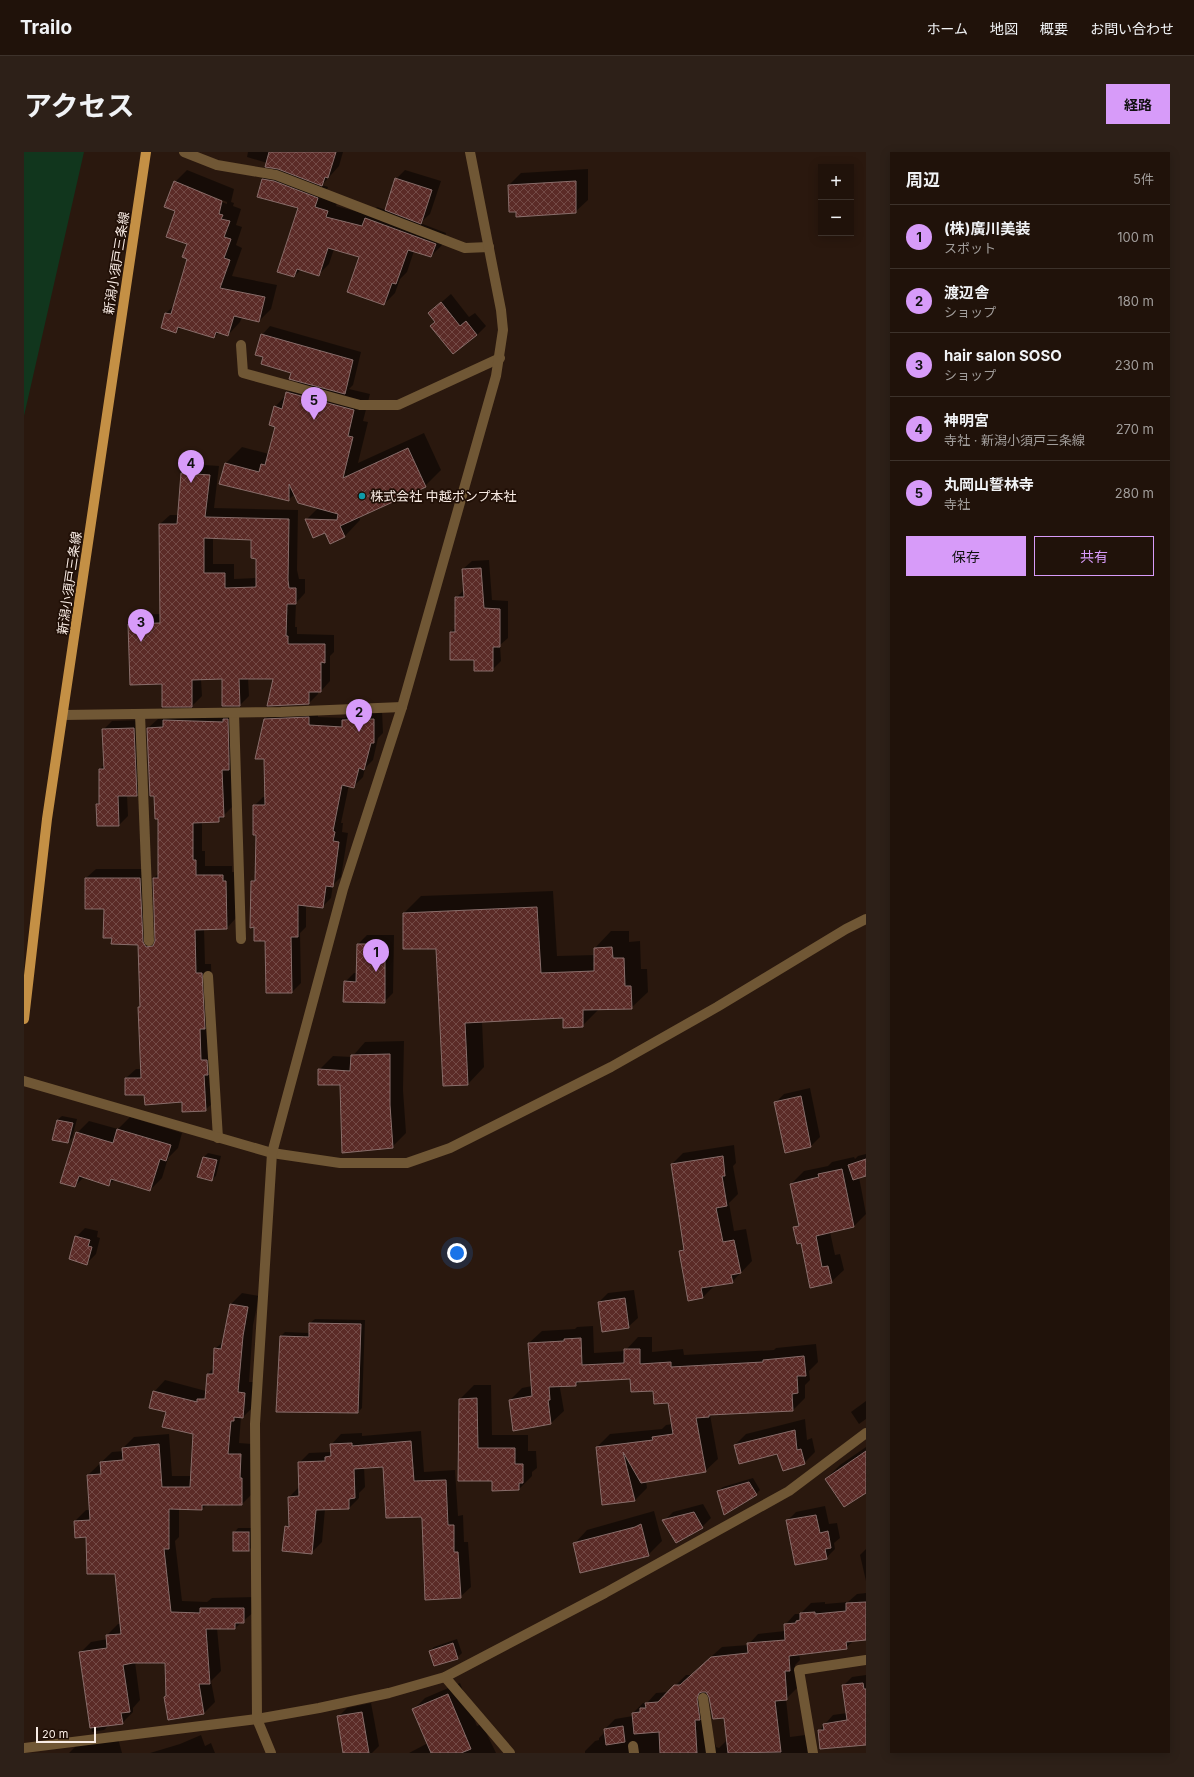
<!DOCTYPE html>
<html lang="ja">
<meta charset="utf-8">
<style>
body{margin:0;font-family:Inter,"Noto Sans JP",sans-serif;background:#2d2018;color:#f1f3f6}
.controls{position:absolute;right:12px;top:12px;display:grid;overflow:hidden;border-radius:0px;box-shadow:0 2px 10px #0003}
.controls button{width:36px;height:36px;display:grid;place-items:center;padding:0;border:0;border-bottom:1px solid #3d322b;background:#20120a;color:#f1f3f6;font:20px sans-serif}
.scale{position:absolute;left:12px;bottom:10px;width:60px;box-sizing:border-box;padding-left:4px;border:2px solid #f9ece5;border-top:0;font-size:11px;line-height:14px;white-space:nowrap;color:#f9ece5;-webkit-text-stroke:3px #200f06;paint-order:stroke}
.you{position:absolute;left:433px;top:1101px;width:14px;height:14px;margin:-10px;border:3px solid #fff;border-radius:50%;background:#1a73e8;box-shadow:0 0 0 6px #1a73e833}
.badge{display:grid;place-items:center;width:26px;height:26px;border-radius:50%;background:#d79bf9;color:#111;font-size:13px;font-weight:700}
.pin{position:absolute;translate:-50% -33px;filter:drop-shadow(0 1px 2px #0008)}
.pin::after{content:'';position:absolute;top:21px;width:14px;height:12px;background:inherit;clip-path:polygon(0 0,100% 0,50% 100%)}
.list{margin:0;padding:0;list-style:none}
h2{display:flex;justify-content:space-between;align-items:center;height:52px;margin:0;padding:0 16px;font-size:17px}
h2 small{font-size:13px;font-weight:400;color:#a29e9c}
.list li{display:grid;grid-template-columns:26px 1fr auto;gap:12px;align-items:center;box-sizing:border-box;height:64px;padding:0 16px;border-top:1px solid #3d322b}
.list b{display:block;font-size:15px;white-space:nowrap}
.list p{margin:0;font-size:13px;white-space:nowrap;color:#a29e9c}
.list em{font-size:13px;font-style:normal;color:#a29e9c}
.actions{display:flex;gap:8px;padding:12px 16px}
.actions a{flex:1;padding:9px 0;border:1px solid #d79bf9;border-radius:0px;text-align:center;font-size:14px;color:#d79bf9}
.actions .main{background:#d79bf9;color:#111}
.map{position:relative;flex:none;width:842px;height:1601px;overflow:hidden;border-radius:0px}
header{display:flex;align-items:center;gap:24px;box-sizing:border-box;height:56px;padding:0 20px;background:#20120a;border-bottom:1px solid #3d322b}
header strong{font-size:19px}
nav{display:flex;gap:22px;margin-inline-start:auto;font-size:14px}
.intro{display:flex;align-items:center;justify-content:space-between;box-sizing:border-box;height:96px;padding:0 24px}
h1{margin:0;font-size:28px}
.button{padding:10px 18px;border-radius:0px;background:#d79bf9;color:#111;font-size:14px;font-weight:700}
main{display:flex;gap:24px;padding:0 24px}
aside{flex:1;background:#20120a;border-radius:0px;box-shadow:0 2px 10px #0003}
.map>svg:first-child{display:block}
</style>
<header>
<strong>Trailo</strong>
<nav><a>ホーム</a><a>地図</a><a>概要</a><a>お問い合わせ</a></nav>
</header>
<div class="intro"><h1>アクセス</h1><a class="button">経路</a></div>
<main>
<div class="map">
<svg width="842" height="1601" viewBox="0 0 842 1601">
<defs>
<pattern id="building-cross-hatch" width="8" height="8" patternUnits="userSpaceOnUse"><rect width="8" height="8" fill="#5b2b27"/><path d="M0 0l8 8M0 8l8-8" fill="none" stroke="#734a46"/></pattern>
</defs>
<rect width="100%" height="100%" fill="#2a180e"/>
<path fill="#11361d" d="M0,0h60l-60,264z"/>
<g fill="#0007" fill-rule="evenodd">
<path d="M224,0h95l-4,14 -17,19 6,2 -3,9 13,4 -2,6 33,9 8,-8 9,3 10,-31 9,-9 36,11 -11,33 -10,9 26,10 -4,12 -11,11 -17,-5 -7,21 -7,7 -5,14 -11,11 -23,-47 -27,-8 -5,15 -11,11 -17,-5 -7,6 6,-69 -38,-27 13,-13 -8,-4 -20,-6z"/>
<path d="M564,17v31l-13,12 -58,-1 -8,-26 12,-12z"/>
<path d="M163,18l47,19 -3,13 3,1 -1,3 8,3 -5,16 6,2 -6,18 6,3 -10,28 45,9 -6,24 -12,12 -17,-4 -2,5 -12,13 -9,-3 -5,5 -33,-10 -5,5 -14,-4 4,-15 9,-8 14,-46 -1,-15 -11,-33 -2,-29zM156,31l47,19v2l-47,-19z"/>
<path d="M427,142l18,23 6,-4 11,13 -9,9 -41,-13 -7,-9z"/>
<path d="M246,174l91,26 -8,33 -4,4 21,5 -7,27 5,1 -10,41 66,-30 17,37 -16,16 -66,30 1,4 -15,16 -20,-5 -19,-11 12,-12 -23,-14 -7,6 -62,-37 16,-16 27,7 7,-28 -1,-19 24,-26 -7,-9 -28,-16 -2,-21zM304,367h9l-4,2h-5z"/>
<path d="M167,312l28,2 -5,42 84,2 -1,60 2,9h6v14l-9,10 -1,24h2v7l37,1v17l-4,4v25l-9,10h-3v3l-9,9 -35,-25h-26l1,18 -9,9 -17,-27 -22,1 1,17 -10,10h-29v-23l-34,-59 9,-9 23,-1 -1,-90 10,-9h9l3,-41zM189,386l39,1 5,19v20l-23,1v-15h-21z"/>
<path d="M465,408l3,40 16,1v37l-8,7 1,16 -9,9 -17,-11 -24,-27 5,-5v-29l8,-8 -1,-21 9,-8z"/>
<path d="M294,557v8l27,1 7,-7 30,-1 1,23 -5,5 -5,22 -8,8 -2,9 -9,9 -5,-1 -8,38h2l-1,9 6,1 -7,44 -8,8 -2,13 -9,9 -16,-2v22l-6,6 1,50 -9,9 -26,-52 -14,-58 4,-4 1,-45 -3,-27 9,-9h3l-1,-78 9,-9z"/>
<path d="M207,561l2,93 -15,15 -16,1v29h3v15h27v6h3l1,46 -9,10h-23l1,36h6l4,137 -10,9 -22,-10 -38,-6 -19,-16 10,-9h5l-2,-62 2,-2 -2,-61 -34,-36 -19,-30 10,-9h53l3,63 4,7 -2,-61 5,-5v-55l-11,-90 10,-9z"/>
<path d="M119,568l2,66 -9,9h-9l1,21 -9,9 -22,-21 3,-3v-32l4,-4 -1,-35 9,-9z"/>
<path d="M529,739l4,65 38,-1v-7l16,-17h18v11l11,-1 1,28h6l1,23 -17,16 -32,1 -17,17 -18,-9 -82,4 2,46 -16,17 -31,-136 -33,-35 17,-17z"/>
<path d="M343,783h27l-1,58 -9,9 -39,-20 9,-9h3l1,-29z"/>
<path d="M380,889l-1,49 3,43 -14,14 -51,-63 -22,-14 14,-14 19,1 13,-15z"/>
<path d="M786,936l10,49 -9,9 -25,6 -11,-49 9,-9z"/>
<path d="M38,964l15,3 -5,19 -4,4 -15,-3 4,-19z"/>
<path d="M106,965l52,16 -4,15 -10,10 -6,20 -12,12 -35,-11 -6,6 -25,-8 -9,9 2,-53 12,-12 29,8z"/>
<path d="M710,993l2,18 -3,3 5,28 -9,9 5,28 12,-2 6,32 -20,21 -18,4 -11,11 -23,-46 5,-4 -13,-83 11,-11z"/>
<path d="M184,1001l13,3 -5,20 -5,4 -13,-4 6,-19z"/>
<path d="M842,1002v21l-7,2 7,37 -12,12 -24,6 5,23 5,-1 4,16 -13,12 -29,-40 -7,-14 5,-6 -9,-38 13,-13 24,-5 4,-4 22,-5 1,2 3,-3z"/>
<path d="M61,1076l13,3 -1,6 3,1 -4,16 -9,9 -11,-26z"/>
<path d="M610,1138l4,28 -10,9 -29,-25 9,-9z"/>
<path d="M218,1141l17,3 -6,29 -4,57h7l-2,24 -11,11h-2l-2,26 13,1 1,49 -11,11h-35l-5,5h-23v28l-4,4 7,60 25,1 5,-4 43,-1v14l-20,17h-18l4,43 -10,10 4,21 -11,11 -37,-18 -1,-33h-31l5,38 -7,8v4l-11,11 -12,1 -6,6 -12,2 -12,-79 11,-11 17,-3 -1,-4 11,-11h3l-5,-51 -41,-52 11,-11h4l-2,-35 24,-23 12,-1 -1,-3 11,-11 35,-3 3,42h20l2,-42 -27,-23 -13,-19 11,-12 41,11 2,-17 6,-7 1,-18 9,-8 7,-37z"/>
<path d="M291,1167l50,1 -3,88 -4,4 -81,-1 4,-75 4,-4 25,1v-10z"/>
<path d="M569,1174l1,27 31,-2 13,-14h14v15l31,-3 1,6 90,-5 2,-2 40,-4 2,18 -9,9 1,9 -5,5v13l-12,12 -81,4 -2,1 8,44 -13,12 -59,10 1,7 -12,12 -38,-53 13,-13 52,-5 4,-4 7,-1 -4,-22 -15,-12 -23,-12 -50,3 -5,4 -14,1 -2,2 4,23 -13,12 -37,7 -4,-30 12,-12 10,-2 -3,-43 13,-12 33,-2 2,-2z"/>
<path d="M450,1233h17l1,50h36v16h8l1,17 -5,4v4l-13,13 -26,-9h-34l1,-81z"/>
<path d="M842,1249v18l-7,5 -8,-12z"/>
<path d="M781,1267l2,21 5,-2 3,14 -11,11 -26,-10 -43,-8 11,-11z"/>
<path d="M397,1279l3,41 31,-2 3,46 5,-1 1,27h4l3,45 -11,10 -37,-79 -39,-52 -20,1 1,20 -6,6v5l-10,10 -24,1 -3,33 -10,10 -26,-25 4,-4 -1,-26 11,-11 -1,-23 10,-10 22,-1v-7l10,-11 21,-1v3z"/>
<path d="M842,1295v44l-40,-12 14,-14z"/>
<path d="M729,1326l7,12 -4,4 -38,-3 5,-4z"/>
<path d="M679,1352l8,14 -9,9 -38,-6 9,-9z"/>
<path d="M801,1354l4,18 8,-1 3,15 -6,5 1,6 -9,9 -39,-37 9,-9z"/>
<path d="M630,1359l8,30 -14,14 -74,-11 13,-14z"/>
<path d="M214,1376h15v18l-4,4 -15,-17z"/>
<path d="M842,1397v32l-6,-26z"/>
<path d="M842,1441v46l-12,1 -8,8 -47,6 1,6 -5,5 2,23 -11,11 4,38 23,-3 2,19h-230v-2l10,-10 4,-1v-2l6,-6v-3l10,-10 18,-3v-3l10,-10h4l9,-10 13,-1 17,-17h5l31,-28 26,-2 10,-11 27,-3v-6l10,-11h5l11,-11 14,-1v2l23,-2 9,-8zM683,1539l18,26 3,22 -9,9 -3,-1 -2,-7z"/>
<path d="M433,1487l5,14 -5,5 -27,-7 4,-4z"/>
<path d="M842,1523v68l-47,-12 14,-16 14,-2 -4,-27 9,-9z"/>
<path d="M436,1531l17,43 5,-2 14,29h-87l19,-10 -14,-34 11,-11z"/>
<path d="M347,1551l8,43 -7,7h-28l-6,-36 9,-9z"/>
<path d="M93,1583l5,18h-53l7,-7z"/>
<path d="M177,1583l4,11 6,-3 4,10h-65l30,-9z"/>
</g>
<g fill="url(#building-cross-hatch)" stroke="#886d6a" fill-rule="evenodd">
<path d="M245,0h67l-8,26 -3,-1 -3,9 -44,-17 -13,-2z"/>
<path d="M371,26l37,12 -11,34 -36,-14z"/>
<path d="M238,27l12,2 44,17 -3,9 13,4 -2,6 36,9 3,-8 71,26 -5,13 -23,-7 -12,34 -4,-1 -8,22 -37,-13 12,-35 -31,-9 -9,28 -22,-7 -3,8 -17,-5 21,-64 -41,-11z"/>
<path d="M150,29l48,20 -3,13 4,1 -2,4 9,2 -6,16 7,2 -7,19 6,2 -10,28 45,9 -6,25 -25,-6 -6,20 -12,-4 -2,6 -36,-11 -2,6 -15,-5 4,-15 6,1 16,-55 -5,-2 5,-13 -21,-7 9,-26 -11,-4z"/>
<path d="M552,29v32l-60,4v-5h-7l-1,-27z"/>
<path d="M417,150l19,24 6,-5 11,14 -24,19 -23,-28 5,-4 -7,-9z"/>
<path d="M237,182l92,26 -8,34 -56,-15 2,-6 -30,-9 2,-7 -8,-2z"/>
<path d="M262,240l68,18 -6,26 5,1 -10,41 65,-30 18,39 -86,39 5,11 -15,7 -5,-11 -12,5 -8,-19 32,1 1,-6 -40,-11 -9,-19v17l-70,-17 6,-21 34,9 2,-8 4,1 10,-38 -6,-2 5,-19 8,3z"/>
<path d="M157,321l29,2 -5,42 84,2 -1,61 1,8h7v16h-9l-1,32h2v8h37v19l-4,-1v30h-12v12l-42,2 6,-27h-34l1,27h-18v-27l-30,1v27h-30v-23l-32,1 -2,-61 32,-1 -1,-99h18zM180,386l47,2v18l5,1v28l-31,1v-15h-21z"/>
<path d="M457,416l3,40 16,1v38h-7v24h-19v-11h-24v-28h5v-35h9l-2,-28z"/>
<path d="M285,565v8l33,2v-7l32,-1v24h-3l-7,27 -5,-2 -5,20 -12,-3 -9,46 2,1 -2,9 6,1 -6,45 -7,-1 -3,22 -25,-3v32h-7l1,56h-26l-1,-52h-11v-14l-4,1 1,-47h4l1,-46h-3v-30h12l-1,-46h-9l9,-40z"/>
<path d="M199,567h5l1,40v11h-7l2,47h-5v5l-26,1v37h3v15h27v6h3l1,48 -32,1 1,43h6l3,56h-5l1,31h6l1,15h-4l2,36 -24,1v-10l-37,3 -1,-10h-19v-17h16l-3,-71h2l-2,-62 -27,-1 1,-6h-9l1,-29h-19v-31h55l3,64 3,5 7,-1 2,-5 -2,-63h5v-59h-3l-1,-23h-4l-3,-68 16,-1v-7l60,2z"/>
<path d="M110,576l3,68h-19l1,30h-22l-1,-22h3v-35h5l-2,-40z"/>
<path d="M513,755l4,66 53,-2v-23l18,-1 1,11h11l1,28h6l1,23 -49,1v17l-20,1v-10l-98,5 3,62 -25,1 -7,-137h-33v-36z"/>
<path d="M333,792h28v59l-42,-1 1,-21 12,1z"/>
<path d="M366,902v51l3,43 -51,5 -2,-68h-22v-16l32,2 1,-16z"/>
<path d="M777,944l10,51 -26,6 -11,-51z"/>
<path d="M33,968l16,3 -5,20 -16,-3z"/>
<path d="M93,977l54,16 -5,16 -6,-2 -10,32 -39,-12 -2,7 -30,-10 -4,11 -15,-4 16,-51 37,11z"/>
<path d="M699,1004l2,20h-3l5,30 -11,2 7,34 11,-2 7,33 -10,2 2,8 -32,5 2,10 -15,3 -9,-50 5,-1 -13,-86z"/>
<path d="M179,1005l14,3 -5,21 -15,-4z"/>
<path d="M842,1007v17l-13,4 -5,-15z"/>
<path d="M818,1017l12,58 -38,9 6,31 6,-1 4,17 -22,5 -9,-45 -4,1 -4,-17 6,-1 -9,-42 29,-7 -1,-3z"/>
<path d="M51,1084l15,4 -2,6 4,1 -5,18 -18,-6z"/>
<path d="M601,1146l4,30 -27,4 -4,-30z"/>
<path d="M206,1152l18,3 -5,29 -5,56 7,1 -2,25 -9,-1v4h-3l-3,33h13l-1,24h2v27h-40v5l-33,-1v40h-5l7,63 29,1v-5h44v15h-9v6h-29l4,55h-11l5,30 -36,6 -4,-23 2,-1 -1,-33h-32l-10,2 7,47 -9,1 2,11 -33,4 -11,-76 28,-4 -1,-13 15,-1 -6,-60h-28l-1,-37 -11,1 -1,-17 16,-1 -3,-45 14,-1 -1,-12 23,-2 -1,-12 37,-4 3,43h28l3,-53 -31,-7 4,-15 -17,-4 4,-17 44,11v-3h8l2,-25h6l1,-26 7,1z"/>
<path d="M285,1171l52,1 -3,89 -82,-1 4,-76 29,1z"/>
<path d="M557,1186l1,27 42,-2v-14h16v15l31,-2v5l92,-5v-2l41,-4 2,20h-9l1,17 -6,1 1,17 -84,4v2l-13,1 10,54 -65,11 -18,-31 12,49 -33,4 -6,-58 57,-7 -1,-3 21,-3 -5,-31 -14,1 -1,-13 -22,1 -1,-13 -54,3v4l-27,1 1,13h-2l3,24 -38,7 -4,-31 23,-4 -4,-53 36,-2v-2z"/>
<path d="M453,1246l1,50h37v16h8v19h-4v7l-27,1v-10h-34l1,-82z"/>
<path d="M771,1278l2,20 4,-1 4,15 -22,7 -6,-17 -38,10 -5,-19z"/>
<path d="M387,1289l3,40 32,-1 2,45h6v27h4l3,46 -36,2 -3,-81 -1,-2 -35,1 -3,-51 -29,2 1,29 -6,1v10l-33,1 -4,44 -30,-3 3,-25 4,1 -1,-30 11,-1 -1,-34 27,-1v-4l6,-1 -1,-12 22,-1v3z"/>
<path d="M842,1299v42l-22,14 -19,-28z"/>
<path d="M725,1330l8,13 -33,20 -7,-24z"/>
<path d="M670,1360l9,16 -27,15 -14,-23z"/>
<path d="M792,1363l4,18 8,-2 3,17 -6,1 2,10 -32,6 -9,-45z"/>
<path d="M617,1372l8,32 -69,17 -7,-30 62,-16z"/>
<rect x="209" y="1380" width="16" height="19"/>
<path d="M842,1450v38l-20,2 1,7 -58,7 1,15h-5l2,29 -12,1 6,51 -53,1 -4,-35 -11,1 -4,-22 -3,-5h-4l-3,1 -2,6 3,21h-5l2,33h-37l-1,-21 -25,2 -2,-21 8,-1v-4h6l-1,-5 13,-1 16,-17h6l31,-28 37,-4 -1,-10 38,-3 -1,-16 12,-1v-2l4,-1v-7l15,-1v2l31,-3v-8z"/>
<path d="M429,1491l5,16 -24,7 -5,-15z"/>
<path d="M839,1531l1,6h2v56l-46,4 -2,-19h6l-1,-6 24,-4 -5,-35z"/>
<path d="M424,1542l23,55 -10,4h-30l-19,-44z"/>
<path d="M338,1560l7,41h-26l-6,-37z"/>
<path d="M599,1574l2,16 -19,3 -2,-16z"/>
</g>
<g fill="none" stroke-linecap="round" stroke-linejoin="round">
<g stroke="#705735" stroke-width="10">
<path d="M160,0l33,13 59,10 189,73 24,-1"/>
<path d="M217,193l2,28 117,32h38l102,-47"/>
<path d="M210,561l7,226"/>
<path d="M116,562l9,227"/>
<path d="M39,563l218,-3 121,-5"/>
<path d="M184,824l10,162"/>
<path d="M421,1525l65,76"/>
<path d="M679,1546l8,55"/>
<path d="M609,1594l1,7"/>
<path d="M0,1596l233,-29 62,-11 70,-15 56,-16 160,-84 184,-102 77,-58"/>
<path d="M789,1601l-14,-83 67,-10"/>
</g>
<g stroke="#705735" stroke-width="10">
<path d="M0,929l248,72 68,10h67l43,-15 161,-81 106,-60 129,-78 20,-10"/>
<path d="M247,1601l-14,-34 -2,-295 17,-271 71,-264 59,-182 94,-331 7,-46 -2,-20 -31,-158"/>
</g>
<path stroke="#c49045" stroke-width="10" d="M0,867l23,-200 99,-667"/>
</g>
<circle fill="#0f9aa8" stroke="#200f06" stroke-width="1.5" cx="338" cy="344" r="4"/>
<g text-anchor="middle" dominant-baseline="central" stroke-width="3.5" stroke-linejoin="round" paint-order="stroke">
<g font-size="13" fill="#f9ece5" stroke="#200f06">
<text transform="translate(92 111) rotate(-81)">新潟小須戸三条線</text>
<text transform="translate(45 431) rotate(-82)">新潟小須戸三条線</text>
</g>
<g font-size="13" fill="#f9ece5" stroke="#200f06" text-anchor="start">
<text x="346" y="344">株式会社 中越ポンプ本社</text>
</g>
</g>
</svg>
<div class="controls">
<button>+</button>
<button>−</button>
</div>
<div class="scale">20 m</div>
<div class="you"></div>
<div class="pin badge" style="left:352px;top:820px">1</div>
<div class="pin badge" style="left:335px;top:580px">2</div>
<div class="pin badge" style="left:117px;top:490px">3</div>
<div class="pin badge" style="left:167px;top:331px">4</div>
<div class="pin badge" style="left:290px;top:268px">5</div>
</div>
<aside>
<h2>周辺<small>5件</small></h2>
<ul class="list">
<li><span class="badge">1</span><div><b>(株)廣川美装</b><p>スポット</p></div><em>100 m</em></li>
<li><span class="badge">2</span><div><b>渡辺舎</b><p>ショップ</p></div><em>180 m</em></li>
<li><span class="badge">3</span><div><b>hair salon SOSO</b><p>ショップ</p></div><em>230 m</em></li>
<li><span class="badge">4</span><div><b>神明宮</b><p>寺社 · 新潟小須戸三条線</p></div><em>270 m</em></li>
<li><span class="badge">5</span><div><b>丸岡山誓林寺</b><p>寺社</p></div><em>280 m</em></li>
</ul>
<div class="actions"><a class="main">保存</a><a>共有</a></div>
</aside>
</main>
